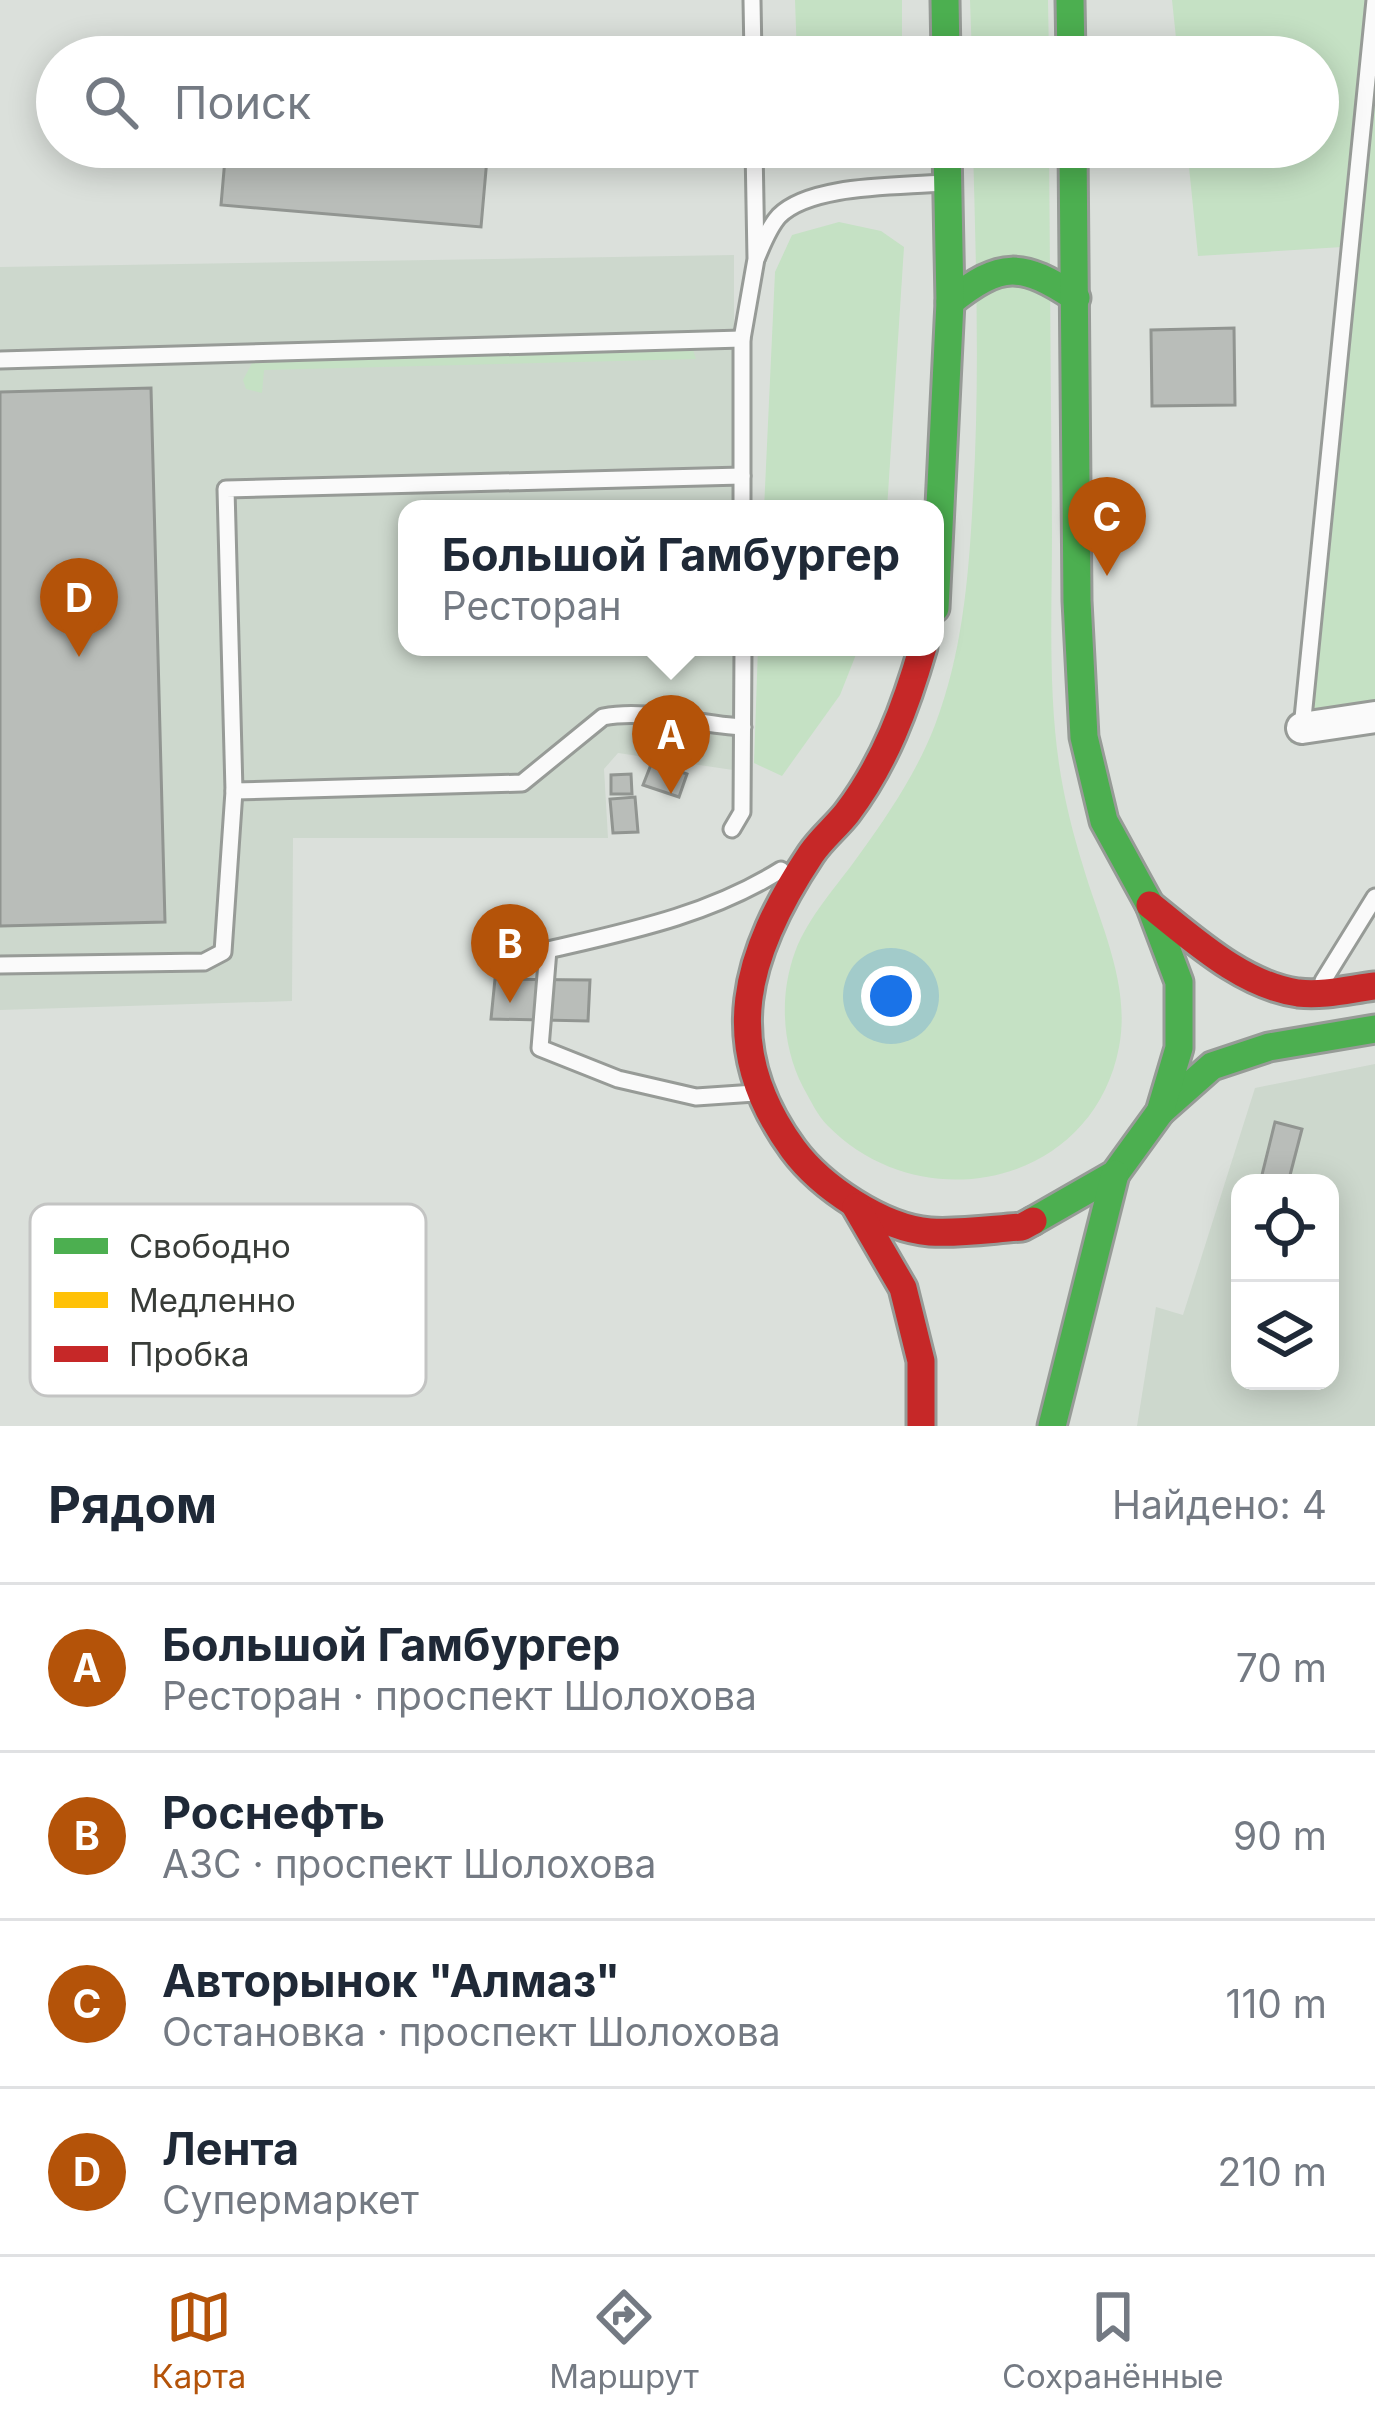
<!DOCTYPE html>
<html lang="ru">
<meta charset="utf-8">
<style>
body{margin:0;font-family:Inter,sans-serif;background:#f2f2f3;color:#1f2937}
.controls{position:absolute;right:36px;bottom:36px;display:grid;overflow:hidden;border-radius:24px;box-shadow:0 6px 30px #0003}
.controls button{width:108px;height:108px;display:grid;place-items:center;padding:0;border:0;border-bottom:3px solid #e0e1e3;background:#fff;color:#1f2937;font:60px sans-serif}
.you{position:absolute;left:891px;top:996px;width:42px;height:42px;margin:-30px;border:9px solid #fff;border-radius:50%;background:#1a73e8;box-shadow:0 0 0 18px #1a73e833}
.badge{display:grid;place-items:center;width:78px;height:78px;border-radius:50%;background:#b45309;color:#fff;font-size:39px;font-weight:700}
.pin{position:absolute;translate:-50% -99px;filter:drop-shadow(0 3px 6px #0008)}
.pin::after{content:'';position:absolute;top:63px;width:42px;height:36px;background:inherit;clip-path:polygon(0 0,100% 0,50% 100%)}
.popup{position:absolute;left:398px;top:500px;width:546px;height:156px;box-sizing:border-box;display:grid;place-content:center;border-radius:24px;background:#fff;filter:drop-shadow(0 3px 9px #0005);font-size:39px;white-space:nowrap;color:#747a83}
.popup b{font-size:45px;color:#1f2937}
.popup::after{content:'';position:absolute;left:50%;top:100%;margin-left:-24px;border:24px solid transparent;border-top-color:#fff}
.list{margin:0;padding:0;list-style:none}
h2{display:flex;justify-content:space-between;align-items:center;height:156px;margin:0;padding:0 48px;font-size:51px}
h2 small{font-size:39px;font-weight:400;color:#747a83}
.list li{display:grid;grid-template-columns:78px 1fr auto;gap:36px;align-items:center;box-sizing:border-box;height:168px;padding:0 48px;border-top:3px solid #e0e1e3}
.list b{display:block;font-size:45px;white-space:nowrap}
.list p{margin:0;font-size:39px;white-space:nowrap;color:#747a83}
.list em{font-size:39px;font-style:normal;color:#747a83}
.icon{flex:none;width:66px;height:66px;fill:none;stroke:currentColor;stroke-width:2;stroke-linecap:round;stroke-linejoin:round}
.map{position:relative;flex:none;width:1375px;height:1426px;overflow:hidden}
.search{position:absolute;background:#fff;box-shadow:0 6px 30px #0003;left:36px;right:36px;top:36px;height:132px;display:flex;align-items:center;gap:30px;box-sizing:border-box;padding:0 42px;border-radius:66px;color:#747a83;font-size:45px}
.sheet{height:828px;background:#fff}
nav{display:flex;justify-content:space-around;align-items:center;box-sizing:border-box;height:168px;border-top:3px solid #e0e1e3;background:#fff;font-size:33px;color:#747a83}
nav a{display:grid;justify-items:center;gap:6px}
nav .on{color:#b45309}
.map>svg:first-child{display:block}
</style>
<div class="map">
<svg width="1375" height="1426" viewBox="0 0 1375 1426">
<rect width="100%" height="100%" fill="#dbe0db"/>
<g fill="#cdd8cd" fill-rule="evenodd">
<path d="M734,255v254h-327v138h326v123l-115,-17 -14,16 4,69h-315l-1,163 -292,9v-743z"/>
<path d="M1375,1064v362h-238l19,-119 27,8 72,-227zM1240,1183h90v198h-90z"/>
</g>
<g fill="#c5e1c4">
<path d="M795,0h107v57h-105z"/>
<path d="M970,0h78l1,57h-77z"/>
<path d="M1172,0h203v729l-85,14 52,-496 -144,9 -11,-109h131v-90h-140z"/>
<path d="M973,147h76c1,128 2,256 3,384 0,77 -4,157 7,233 5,34 14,70 24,102 17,58 48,119 36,181 -26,138 -196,175 -291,79 -11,-11 -17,-25 -25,-39 -21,-41 -24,-91 -8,-135 13,-35 42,-66 64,-97 29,-40 58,-83 76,-130 28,-73 34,-152 38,-229 7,-116 3,-232 0,-349z"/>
<path d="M839,222l42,9 23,16 -17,262h-123l11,-237 17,-37z"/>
<path d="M693,350l3,9 -432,11 -2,23 -16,-4 -3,-9 9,-17 14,-2z"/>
<path d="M758,647h101l-19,48 -58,81 -28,-13z"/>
</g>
<g fill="#b9bdb9" stroke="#919591" stroke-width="3">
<path d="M226,147h262l-7,80 -260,-22z"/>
<path d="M1234,328l1,77 -83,1 -1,-76z"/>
<path d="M151,388l14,534 -165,4v-534z"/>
<path d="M652,762l35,12 -8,23 -36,-12z"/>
<path d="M631,774l1,20h-21v-19z"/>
<path d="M635,797l3,35 -25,1 -3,-34z"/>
<path d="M495,979l95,1 -2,41 -97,-2z"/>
<path d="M1275,1122l27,7 -14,54h-28z"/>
</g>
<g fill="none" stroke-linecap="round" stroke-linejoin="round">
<g stroke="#979b97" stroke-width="21">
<g id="lane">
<path d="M752,0l1,57"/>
<path d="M757,257c6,-14 12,-30 22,-41 32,-32 119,-29 163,-33"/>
<path d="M0,360l742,-21"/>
<path d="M742,476l-516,13 8,302 288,-8 81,-66c44,-9 95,8 140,10"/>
<path d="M742,509v-170l14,-80 -2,-112"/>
<path d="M1302,728l73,-728"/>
<path d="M732,829l10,-17 1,-165"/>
<path d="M0,965l204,-3 19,-10 11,-161"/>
<path d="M1323,981l52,-84"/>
<path d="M755,1093l-59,4 -78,-18 -78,-31 8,-98c82,-19 161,-35 233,-80"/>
</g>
</g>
<g stroke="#979b97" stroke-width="36">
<path id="street" d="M1302,728l73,-11"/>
</g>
<g stroke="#979b97" stroke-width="33">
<g id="fast">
<path d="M945,0l1,57"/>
<path d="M1070,0l1,57"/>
<path d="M950,302c51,-41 72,-40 126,-4"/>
<path d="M935,608l15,-306 -3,-155"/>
<path d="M1160,1112l52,-46 57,-19 106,-18"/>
<path d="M1033,1221l82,-47 45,-62 19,-64v-66l-29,-77 -46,-84 -20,-84 -7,-136 -4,-454"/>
<path d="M1052,1426l63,-252"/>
</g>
</g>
<g stroke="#979b97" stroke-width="33">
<g id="jam">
<path d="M923,647c-17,59 -38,116 -76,166 -11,14 -26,26 -36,41 -66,99 -94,191 -18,295 28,38 89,79 137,83 30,2 62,-3 92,-5l11,-6"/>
<path d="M1150,905c43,34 92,80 148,88 26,3 52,-4 77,-7"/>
<path d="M856,1207l47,81 18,73v65"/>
</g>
</g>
<use href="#lane" stroke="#fafafa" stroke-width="15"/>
<use href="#street" stroke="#fafafa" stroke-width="30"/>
<use href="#fast" stroke="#4caf50" stroke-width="27"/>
<use href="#jam" stroke="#c62828" stroke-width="27"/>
</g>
<rect x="30" y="1204" width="396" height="192" rx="18" fill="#fff" stroke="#c3c4c3" stroke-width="3"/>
<rect x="54" y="1238" width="54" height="16" fill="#4caf50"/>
<rect x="54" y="1292" width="54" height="16" fill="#ffc107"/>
<rect x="54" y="1346" width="54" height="16" fill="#c62828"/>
<g font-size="33" fill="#383c38">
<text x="129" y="1258">Свободно</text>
<text x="129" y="1312">Медленно</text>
<text x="129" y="1366">Пробка</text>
</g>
</svg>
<div class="controls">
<button><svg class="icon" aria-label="locate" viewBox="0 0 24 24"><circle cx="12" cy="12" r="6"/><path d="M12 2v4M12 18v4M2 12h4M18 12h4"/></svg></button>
<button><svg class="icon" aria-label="layers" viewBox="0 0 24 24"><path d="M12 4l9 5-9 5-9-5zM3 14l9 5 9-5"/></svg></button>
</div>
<div class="you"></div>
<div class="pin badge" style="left:671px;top:794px">A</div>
<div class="popup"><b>Большой Гамбургер</b>Ресторан</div>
<div class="pin badge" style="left:510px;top:1003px">B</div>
<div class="pin badge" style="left:1107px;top:576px">C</div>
<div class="pin badge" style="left:79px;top:657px">D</div>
<div class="search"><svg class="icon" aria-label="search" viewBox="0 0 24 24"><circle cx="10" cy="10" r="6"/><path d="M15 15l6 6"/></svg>Поиск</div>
</div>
<section class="sheet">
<h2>Рядом<small>Найдено: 4</small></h2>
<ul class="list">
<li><span class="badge">A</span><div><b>Большой Гамбургер</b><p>Ресторан · проспект Шолохова</p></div><em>70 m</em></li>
<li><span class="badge">B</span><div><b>Роснефть</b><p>АЗС · проспект Шолохова</p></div><em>90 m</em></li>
<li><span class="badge">C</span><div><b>Авторынок &quot;Алмаз&quot;</b><p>Остановка · проспект Шолохова</p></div><em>110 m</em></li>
<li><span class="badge">D</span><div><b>Лента</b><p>Супермаркет</p></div><em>210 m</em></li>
</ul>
</section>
<nav>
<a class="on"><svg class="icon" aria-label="map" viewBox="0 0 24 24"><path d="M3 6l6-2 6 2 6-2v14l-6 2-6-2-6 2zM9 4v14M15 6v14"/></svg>Карта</a>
<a><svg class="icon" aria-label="directions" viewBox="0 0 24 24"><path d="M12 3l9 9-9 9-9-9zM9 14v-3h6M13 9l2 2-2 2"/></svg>Маршрут</a>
<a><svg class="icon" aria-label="saved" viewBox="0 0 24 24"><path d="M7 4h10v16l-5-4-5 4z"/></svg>Сохранённые</a>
</nav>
